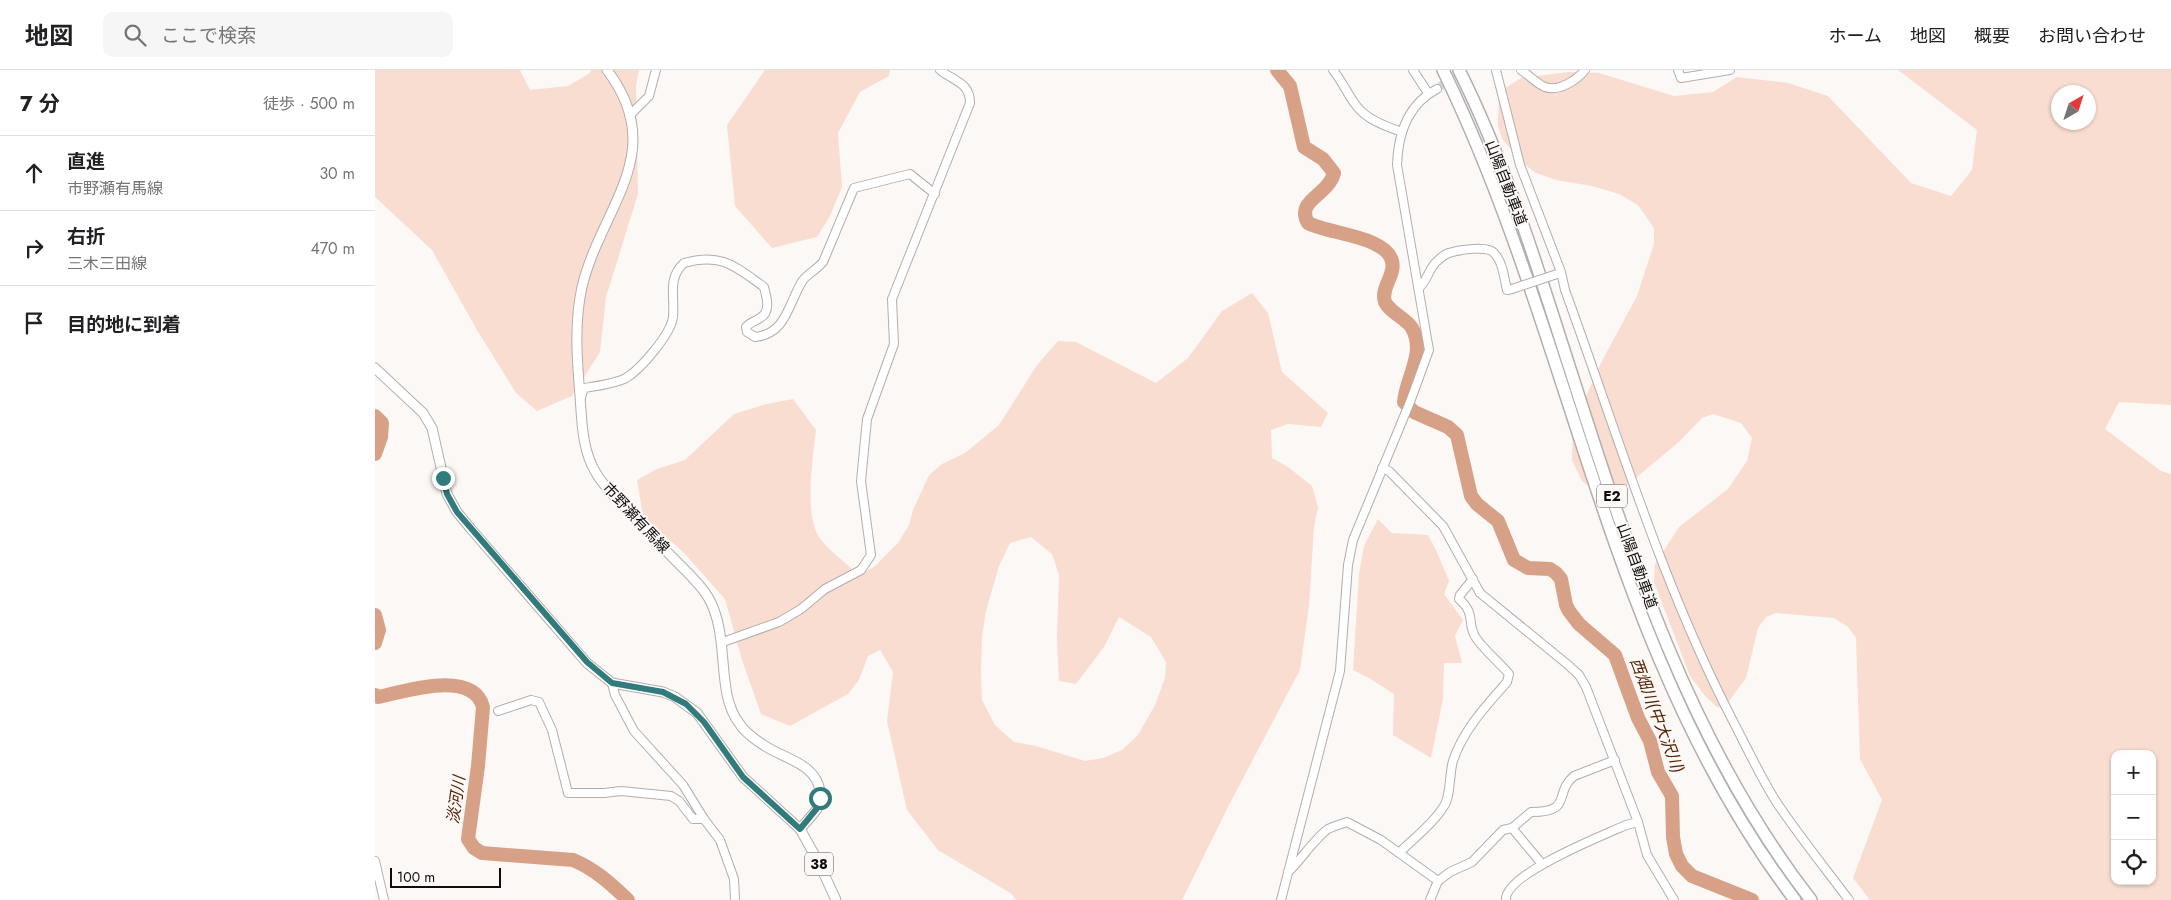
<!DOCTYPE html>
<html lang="ja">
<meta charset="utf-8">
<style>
body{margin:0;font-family:Jost,"Noto Sans JP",sans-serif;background:#f6f6f6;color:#202124}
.controls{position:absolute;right:15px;bottom:15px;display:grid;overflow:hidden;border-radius:10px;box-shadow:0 1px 4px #0004}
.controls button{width:45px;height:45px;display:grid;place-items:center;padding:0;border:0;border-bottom:1px solid #e0e0e0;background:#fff;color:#202124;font:25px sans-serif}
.compass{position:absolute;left:1676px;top:15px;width:45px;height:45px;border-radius:50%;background:#fff;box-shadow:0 1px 4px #0004;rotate:39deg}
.scale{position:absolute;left:15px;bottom:12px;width:111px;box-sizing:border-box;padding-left:5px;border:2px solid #0e0c0c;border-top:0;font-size:14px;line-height:18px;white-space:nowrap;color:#0e0c0c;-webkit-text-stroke:4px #fcf8f6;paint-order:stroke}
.stop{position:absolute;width:15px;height:15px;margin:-11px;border:4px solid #327b7d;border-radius:50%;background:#fff}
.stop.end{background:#327b7d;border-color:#fff;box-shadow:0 1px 5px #0008}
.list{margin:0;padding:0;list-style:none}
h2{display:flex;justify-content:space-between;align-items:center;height:65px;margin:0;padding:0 20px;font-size:21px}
h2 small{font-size:16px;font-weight:400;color:#757577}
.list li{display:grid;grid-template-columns:32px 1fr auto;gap:15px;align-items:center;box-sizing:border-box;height:75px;padding:0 20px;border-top:1px solid #e0e0e0}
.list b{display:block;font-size:19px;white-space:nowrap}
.list p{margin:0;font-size:16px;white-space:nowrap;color:#757577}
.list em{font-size:16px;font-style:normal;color:#757577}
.icon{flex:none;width:28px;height:28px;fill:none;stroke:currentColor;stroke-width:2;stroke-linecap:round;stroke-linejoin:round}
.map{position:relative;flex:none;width:1796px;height:830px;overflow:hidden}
header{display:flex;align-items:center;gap:30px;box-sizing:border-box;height:70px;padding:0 25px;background:#fff;border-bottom:1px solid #e0e0e0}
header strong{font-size:24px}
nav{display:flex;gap:28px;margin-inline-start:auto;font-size:18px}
.search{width:350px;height:45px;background:#f6f6f6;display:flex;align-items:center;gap:12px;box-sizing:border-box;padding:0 18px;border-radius:10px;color:#757577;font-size:19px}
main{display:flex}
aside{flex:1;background:#fff}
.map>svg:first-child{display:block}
</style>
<header>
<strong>地図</strong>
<div class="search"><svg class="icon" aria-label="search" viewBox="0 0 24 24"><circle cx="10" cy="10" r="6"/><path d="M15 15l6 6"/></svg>ここで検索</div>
<nav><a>ホーム</a><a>地図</a><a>概要</a><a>お問い合わせ</a></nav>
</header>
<main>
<aside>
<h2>7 分<small>徒歩 · 500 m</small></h2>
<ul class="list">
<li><svg class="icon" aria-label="ahead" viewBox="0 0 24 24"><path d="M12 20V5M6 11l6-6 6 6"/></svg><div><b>直進</b><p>市野瀬有馬線</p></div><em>30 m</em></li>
<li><svg class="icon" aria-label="right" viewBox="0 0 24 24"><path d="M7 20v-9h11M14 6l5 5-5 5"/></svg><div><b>右折</b><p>三木三田線</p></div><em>470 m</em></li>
<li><svg class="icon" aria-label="arrive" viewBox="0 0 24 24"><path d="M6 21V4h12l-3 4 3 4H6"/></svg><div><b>目的地に到着</b></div></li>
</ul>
</aside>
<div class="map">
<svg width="1796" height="830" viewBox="0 0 1796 830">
<rect width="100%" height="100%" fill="#fcf8f6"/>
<g fill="#f9ddd0" fill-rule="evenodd">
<path d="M0,0h145l10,20 38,-4 22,-13 1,-3h48l-3,16 2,108 -32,103 -6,55 -28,44 -35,15 -21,-18 -39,-63 -45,-80 -57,-53z"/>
<path d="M390,0h125l-1,6 -29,16 -22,41 4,54 -12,29 -13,21 -45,11 -37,-42 -8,-81z"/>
<path d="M1523,0h273v335l-52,-3 -14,27 56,42 10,3v426h-301l-17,-22 29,-78 -22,-41 -4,-121 -8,-11 -14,-9 -58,-5 -10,4 -8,11 -12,50 -22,30 -7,-1 -11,-10 -16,-21 -36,-94 1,-18 24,-37 49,-38 19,-28 5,-23 -11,-15 -28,-9 -11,4 -23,24 -53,44 -18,8 -17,-6 -9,-7 -10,-21 1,-35 30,-66 34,-63 17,-52v-16l-16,-23 -19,-11 -27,-8 -36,-6 -20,-7 -12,-9 -21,-24 -5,-13 1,-35 22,-14 48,-6 30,1 75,23 39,-4 24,-15 51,6 40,13 83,87 40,13 21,-26 5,-40zM1684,22h30v30h-30zM1740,684h37v127h-37z"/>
<path d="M877,223l16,20 14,59 46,41 -7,14 -33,-3 -17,6 1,28 16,9 24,19 6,21 -4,20 -5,79 -9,64 -72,137 -46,93h-166l-4,-6 -74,-44 -31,-40 -20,-89 6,-49 -13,-22 -12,6 -9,24 -11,14 -58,32 -29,-12 -19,-54 -17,-61 -41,-46 -41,-37 -6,-36 20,-11 28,-9 49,-46 32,-10 27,-5 23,31c-3,26 -12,84 3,107 9,13 25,24 36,35l8,1 11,-6 24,-24 11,-18 4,-15 16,-35 13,-11 23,-11 34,-28 38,-60 21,-24 18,1 80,41 32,-25 34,-47zM656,467l21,17 7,21 -2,65 2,41 17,3 28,-37 15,-30 32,20 15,25 -1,16 -10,27 -17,30 -16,15 -19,8 -18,3 -49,-15 -22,-4 -19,-17 -13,-25 -1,-26 1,-38 4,-25 13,-45 11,-23z"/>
<path d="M1003,449l14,14 36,2 8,15 13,31 -5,13 19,26 -8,16 7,27h-18l-1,36 -12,59 -38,-23 1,-41 -25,-16 -16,-8 6,-96 5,-28z"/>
</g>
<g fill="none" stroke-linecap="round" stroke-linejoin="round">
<g stroke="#d6a187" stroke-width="14">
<path d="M902,0l13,16 14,61 19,12 11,14c-6,23 -39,27 -26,50 20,11 78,13 84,38 4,14 -12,27 -7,41 5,11 21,16 27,26 14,25 -6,49 -8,74l10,10 34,15 9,8 14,61 6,8 21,17 16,39 14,8 22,1 6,4 5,6 5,26 3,6 10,13 36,31 23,63 12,23 8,31 14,24 1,41 3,17 6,12 10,10 60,24"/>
<path d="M0,346l7,7 -1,14 -6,17"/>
<path d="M0,545l4,15 -4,13"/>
<path d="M0,625l3,2c28,-6 95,-28 105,10l-5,59 -10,73 6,9 8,5 91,7c22,9 38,24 55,40"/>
</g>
<path stroke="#d8d5d3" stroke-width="8" stroke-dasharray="8 4" stroke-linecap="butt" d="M1062,19l23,-19"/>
<g stroke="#b2aeac" stroke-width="10">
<g id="minor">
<path d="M958,0c9,11 14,23 22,34 10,15 30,22 47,28"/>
<path d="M1038,0l15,23"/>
<path d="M1121,0l24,95 41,107 4,18c53,145 97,295 169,433 14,27 27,55 43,80 22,33 48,65 72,97"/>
<path d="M1146,0c8,5 16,14 24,17 14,5 32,-7 40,-17"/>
<path d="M1303,0l3,8 49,-8"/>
<path d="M256,44l18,-18 7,-26"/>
<path d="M1044,218c8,-7 10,-19 17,-26 4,-3 8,-8 13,-9 9,-3 39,-8 45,0 9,9 10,25 13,37l5,-1"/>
<path d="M206,327l3,-9c13,-2 30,-4 42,-10 15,-9 45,-44 47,-61 2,-20 -6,-39 11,-54 37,-11 52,4 80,24 3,11 7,25 -4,31 -6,4 -10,4 -14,9l1,5 8,5c32,-3 33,-34 48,-57 4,-5 14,-11 20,-18l31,-74 56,-14 25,20"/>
<path d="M1007,398l7,3 54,55 37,67 87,71 12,11 7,12 52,135 9,33 27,45"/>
<path d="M348,572l56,-20 22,-13 24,-20 36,-19 10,-15 -10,-74 6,-62 27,-75 -2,-45 78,-196c0,-21 -17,-22 -30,-33"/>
<path d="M237,613l3,12 19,36 49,54 21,34 16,21 14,39 1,21"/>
<path d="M123,641l33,-11 8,2 13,28 16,63h36l17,-2 50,5 8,5 14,18h11"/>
<path d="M1137,758l30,36"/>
<path d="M1024,783c15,-15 34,-29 45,-47 7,-10 5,-32 9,-45 10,-31 33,-55 54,-79l2,-8c-10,-12 -24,-23 -33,-36 -10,-15 1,-23 -17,-39l1,-4 13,-16"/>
<path d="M0,791l9,39"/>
<path d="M913,802c13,-12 27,-34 40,-43 6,-3 13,-5 19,-7l34,18 57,41"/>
<path d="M906,830l59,-229 8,-106 5,-25 57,-138 19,-52 -32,-185c1,-31 11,-61 40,-76"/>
<path d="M1055,830l8,-19 12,-9 22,-10 31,-32 9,-2 19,-16c43,0 22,-19 43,-36l41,-16"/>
<path d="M1131,830c-2,-26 98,-65 120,-75l12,-3"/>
</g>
</g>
<g stroke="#b2aeac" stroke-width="11">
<g id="major">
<path d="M232,0c63,83 -6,137 -25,217 -8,36 -5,73 -2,109 2,27 2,54 16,77 8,14 20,25 31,37 17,18 34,36 52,54 10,10 21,20 29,33 23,39 7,95 31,126 6,10 17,17 26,23 20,13 52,18 55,46 0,5 0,12 -3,17 -5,7 -12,14 -17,20"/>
<path d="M0,298l48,45 9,15 15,66 10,18 14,17 116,134 25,20 51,9 12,5 22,16 46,64 57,52 18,32 18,39"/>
</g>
</g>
<g stroke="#b2aeac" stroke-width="14">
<g id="highway">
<path d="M1068,0c132,271 165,585 352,830"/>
<path d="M1084,0c44,88 74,183 104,277 62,193 122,391 248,553"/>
</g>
</g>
<use href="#minor" stroke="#fff" stroke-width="8"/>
<use href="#major" stroke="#fff" stroke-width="9"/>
<use href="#highway" stroke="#fff" stroke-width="11"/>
<g stroke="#b2aeac" stroke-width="10" stroke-linecap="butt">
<path id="minor-bridge" d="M1137,219l45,-15"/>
</g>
<use href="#minor-bridge" stroke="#fff" stroke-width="8"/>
</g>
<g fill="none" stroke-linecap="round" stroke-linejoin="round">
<path stroke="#327b7d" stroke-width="6" d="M68,408l4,16 10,18 130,150 25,21 51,9 23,12 18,18 39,55 57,52 18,-22 2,-9"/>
</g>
<g text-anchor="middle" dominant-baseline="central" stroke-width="4" stroke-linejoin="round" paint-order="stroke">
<g fill="#fcf8f6" stroke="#555352" stroke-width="1">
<rect x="1222" y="414.5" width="30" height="23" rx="4"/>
<rect x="430" y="782.5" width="28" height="23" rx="4"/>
</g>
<g font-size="14" font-weight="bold" fill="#0e0c0c">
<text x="1237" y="426">E2</text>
<text x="444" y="794">38</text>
</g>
<g font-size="15" fill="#0e0c0c" stroke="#fcf8f6">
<text transform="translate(1131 113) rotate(69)">山陽自動車道</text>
<text transform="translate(261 448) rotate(47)">市野瀬有馬線</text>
<text transform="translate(1262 496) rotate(70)">山陽自動車道</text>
</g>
<g font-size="16" font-style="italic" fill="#532304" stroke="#fcf8f6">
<text transform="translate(1282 645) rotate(69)">西畑川(中大沢川)</text>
<text transform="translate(81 730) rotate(-82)">淡河川</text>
</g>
</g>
</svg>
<div class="controls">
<button>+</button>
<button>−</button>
<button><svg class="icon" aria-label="locate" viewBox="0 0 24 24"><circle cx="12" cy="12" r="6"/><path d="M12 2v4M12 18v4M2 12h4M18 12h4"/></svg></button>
</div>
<svg class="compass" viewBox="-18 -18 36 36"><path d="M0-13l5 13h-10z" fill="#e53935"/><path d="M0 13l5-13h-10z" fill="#757577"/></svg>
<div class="scale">100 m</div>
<div class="stop" style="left:445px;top:728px"></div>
<div class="stop end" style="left:68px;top:408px"></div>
</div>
</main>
